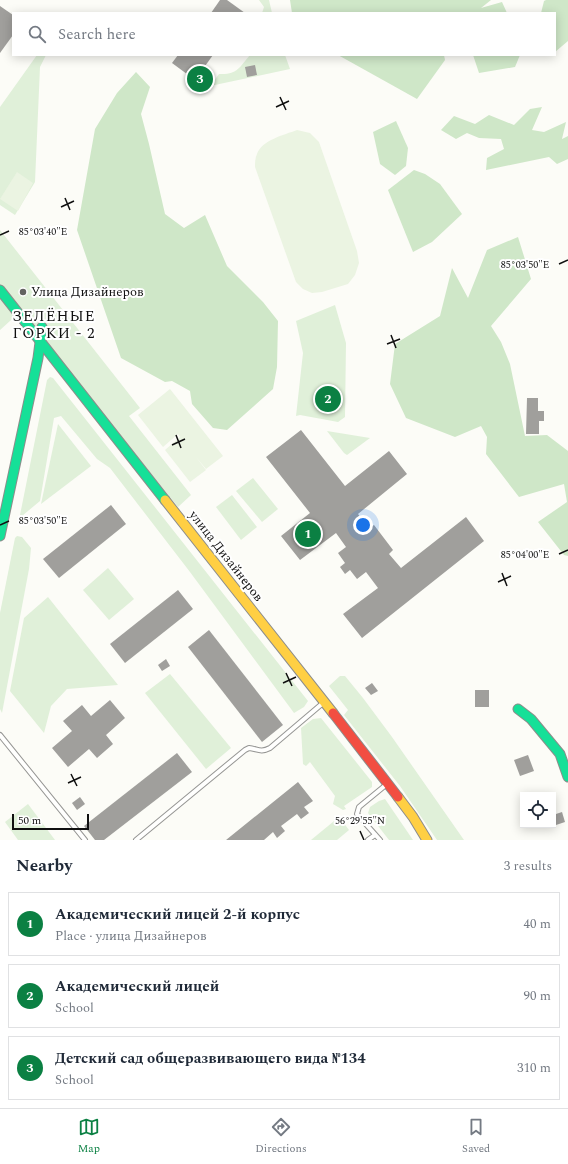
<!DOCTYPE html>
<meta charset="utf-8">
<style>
body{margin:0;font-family:Spectral,serif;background:#f6f6f7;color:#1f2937}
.controls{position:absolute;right:12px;bottom:12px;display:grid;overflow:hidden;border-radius:0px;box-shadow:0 2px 10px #0003}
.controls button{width:36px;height:36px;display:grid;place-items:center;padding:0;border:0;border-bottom:1px solid #e0e1e3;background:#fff;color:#1f2937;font:20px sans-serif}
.scale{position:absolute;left:12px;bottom:10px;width:77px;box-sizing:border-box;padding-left:4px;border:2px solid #101010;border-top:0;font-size:11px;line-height:14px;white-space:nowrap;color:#101010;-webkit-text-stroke:3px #fff;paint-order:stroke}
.you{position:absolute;left:363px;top:525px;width:14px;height:14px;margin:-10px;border:3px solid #fff;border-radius:50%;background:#1a73e8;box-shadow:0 0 0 6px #1a73e833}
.badge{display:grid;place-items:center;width:26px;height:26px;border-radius:50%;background:#0b8043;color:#fff;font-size:13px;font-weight:700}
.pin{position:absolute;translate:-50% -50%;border:2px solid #fff;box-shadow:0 1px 4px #0006}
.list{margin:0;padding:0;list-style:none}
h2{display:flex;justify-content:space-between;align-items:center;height:52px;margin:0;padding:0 16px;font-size:17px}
h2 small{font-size:13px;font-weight:400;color:#747a83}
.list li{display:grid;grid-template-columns:26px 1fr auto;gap:12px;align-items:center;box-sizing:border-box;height:64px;margin:0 8px 8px;padding:0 8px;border:1px solid #e0e1e3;border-radius:0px}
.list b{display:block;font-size:15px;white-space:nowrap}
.list p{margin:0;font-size:13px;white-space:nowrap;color:#747a83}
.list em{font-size:13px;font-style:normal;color:#747a83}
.icon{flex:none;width:22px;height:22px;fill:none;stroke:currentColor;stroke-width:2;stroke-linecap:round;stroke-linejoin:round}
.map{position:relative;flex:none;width:568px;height:840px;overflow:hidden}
.search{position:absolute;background:#fff;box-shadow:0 2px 10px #0003;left:12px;right:12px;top:12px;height:44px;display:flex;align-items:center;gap:10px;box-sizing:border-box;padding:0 14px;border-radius:0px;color:#747a83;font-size:15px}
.sheet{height:268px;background:#fff}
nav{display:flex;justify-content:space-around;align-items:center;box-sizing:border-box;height:56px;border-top:1px solid #e0e1e3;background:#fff;font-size:11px;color:#747a83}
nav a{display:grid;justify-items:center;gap:2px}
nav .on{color:#0b8043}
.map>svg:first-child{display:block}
</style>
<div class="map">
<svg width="568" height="840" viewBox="0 0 568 840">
<rect width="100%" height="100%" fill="#fcfcf7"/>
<g fill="#e0f0d9">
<path d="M259,0h10l3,13h-10l2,-6z"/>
<path d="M37,55h9l-6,12 -5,115 -20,33 -15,-10v-98z"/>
<path d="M250,55h35l5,14 -80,17 9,-12c18,1 20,-6 31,-19z"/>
<path d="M0,230l140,178 -11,8 62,79 -13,12 -157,-196 -21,19z"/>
<path d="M335,305l11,38 -1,74 -7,5 -38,-7 -4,1 7,-63 -7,-32z"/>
<path d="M50,377l3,1 255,323 -4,6 -10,6 -104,-141 -80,-104 -13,-9 -36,-43 -7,2 -14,83 -18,15 -2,-1 27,-135z"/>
<path d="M58,424l33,42 -50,38z"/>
<path d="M327,431l43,7 -23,17 -3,-2z"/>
<path d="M253,478l25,31 -16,13 -26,-31z"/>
<path d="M232,495l25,32 -16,13 -25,-33z"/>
<path d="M17,536l5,1 9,11 -2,21 -27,144 -2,-4v-96l15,-75z"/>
<path d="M108,568l26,31 -25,21 -26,-30z"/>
<path d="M48,597l70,88 -51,4 -16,17 -7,27 -34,-42 14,-73z"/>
<path d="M170,674l61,74 -25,21 -61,-76z"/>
<path d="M340,676h5l18,22 29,39 72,103h-27l-37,-54 -56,-71 4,-5 -19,-24z"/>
<path d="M321,718l51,64v5l-28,19 2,3 -3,1 -10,-6 2,-8 -25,-34 -4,4 -3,-2 -2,-36 12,-9z"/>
<path d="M385,799l28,41h-24l-21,-27 2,-6 9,-6z"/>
<path d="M28,804l27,36h-37l-13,-18z"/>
<path d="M339,817l10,13 -12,10h-26z"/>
</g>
<g fill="#cfe7c8">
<path d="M290,0h201l-10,8 21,-6 5,11h-215z"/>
<path d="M546,0h22v41l-13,11v-39h-14l3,-12z"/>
<path d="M338,55h106l1,5 -28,39z"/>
<path d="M473,55h47l-5,12 -36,6z"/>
<path d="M136,72l14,15 -9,27 8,30 16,70 19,14 21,-13 22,51 36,36 15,19 -1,46 -4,22 -46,41 -14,-2 -21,-24 -2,-13 -18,-10 -7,1 -44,-24 -44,-128 18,-101 22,-36z"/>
<path d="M542,107l-10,23 12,2 22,-10 -4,17 6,-3v23l-11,5 -8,-7 -63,13 1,-12 17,-9 -3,-10 -22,-1 -12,-5 -11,6 -15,-9 13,-14 21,8 14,-9 25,10 16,-16z"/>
<path d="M396,121l12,27 -2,18 -11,9 -15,-11 -7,-32z"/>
<path d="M414,170l11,4 15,10 22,30 -30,28 -19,10 -25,-62z"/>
<path d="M518,237l13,42 -40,47 10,16 9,22 15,72 22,-1 21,16v105l-4,-1 -26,-33 29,-20 -3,-18 -45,13 -33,-43 1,-17 -6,-11 -26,11 -49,-19 -16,-34 5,-40 45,-28 12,-48 16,30 19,-48z"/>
</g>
<g fill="#ebf4e2">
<path d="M297,130l13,3 9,9 38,109 2,12 -4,12 -7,9 -26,8 -10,1 -9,-4 -7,-7 -41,-115c0,-4 0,-9 2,-13 5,-14 27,-19 40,-24z"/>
<path d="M17,172l16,11 -15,28 -18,-12z"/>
<path d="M170,389l53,67 -17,13 -10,-12 10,13 -16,12 -25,-32 15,-13 -2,-3 -15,13 -25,-32z"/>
</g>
<g fill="#a09f9c">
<path d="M220,0h7l18,13h-34z"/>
<path d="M0,6l13,9v20l-13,18z"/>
<path d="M178,55h35l-18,25 -23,-17z"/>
<path d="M255,65l2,10 -10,2 -2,-10z"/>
<path d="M527,398h11v13h6v10h-5v13h-13z"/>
<path d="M301,430l44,56 44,-35 18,23 -49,40 11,14 5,-3 19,25 -4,4 12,14 65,-51 18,24 -122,97 -19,-24 35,-26 -12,-16 -9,7 -7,-9 -5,4 -5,-7 5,-4 -7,-10 8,-6 -10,-14 -36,27 -19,-24 29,-23 -44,-56z"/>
<path d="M111,505l15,19 -67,54 -16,-19z"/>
<path d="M178,590l15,19 -68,54 -15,-19z"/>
<path d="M209,630l74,95 -21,17 -74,-95z"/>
<path d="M166,659l4,7 -8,5 -4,-6z"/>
<path d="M372,683l6,8 -7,4 -6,-7z"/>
<rect x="475" y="690" width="14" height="17"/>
<path d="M110,700l15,18 -19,17 7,9 -16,14 -8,-9 -21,18 -16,-19 20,-17 -9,-10 19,-16 9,11z"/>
<path d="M177,753l15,19 -88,68h-9l-11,-14z"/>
<path d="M528,755l6,16 -14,5 -6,-16z"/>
<path d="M298,782l15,19 -9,6 5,6 -8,6 -4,-5 -16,12 4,5 -8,7 -4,-6 -9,8h-38z"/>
<path d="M80,797l5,7 -8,6 -5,-7z"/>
<path d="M562,812l3,10 -12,4v-11z"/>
</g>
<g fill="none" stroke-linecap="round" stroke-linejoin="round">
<g stroke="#969694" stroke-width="6">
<g id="lane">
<path d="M0,735l85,105"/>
<path d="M136,840l109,-90 4,-2c9,1 11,5 21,0l53,-45"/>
<path d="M368,840l7,-5"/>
<path d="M380,840l-23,-26 2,-7 28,-23"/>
</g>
</g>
<g stroke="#8d8d8b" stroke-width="11">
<g id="fast">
<path d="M0,290l165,210"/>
<path d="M0,536l38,-178 4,-31"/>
<path d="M518,709l13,10 29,35 8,23"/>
</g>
</g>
<g stroke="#8d8d8b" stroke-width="11">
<g id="slow">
<path d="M165,500l168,213"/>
<path d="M398,797l15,20 14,23"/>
</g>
</g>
<g stroke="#8d8d8b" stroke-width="11">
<path id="jam" d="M333,713l65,84"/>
</g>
<use href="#lane" stroke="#fffffe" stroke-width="4"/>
<use href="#fast" stroke="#16e098" stroke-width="9"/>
<use href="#slow" stroke="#ffcf43" stroke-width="9"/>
<use href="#jam" stroke="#f24e42" stroke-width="9"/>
</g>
<path fill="none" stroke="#101010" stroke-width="1.5" d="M280,97l6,13M276,107l13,-6M65,198l5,12M61,207l13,-6M0,235l9,-4M559,264l9,-4M391,335l5,13M387,344l13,-5M176,435l5,13M172,445l13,-6M0,525l9,-4M559,554l9,-4M502,573l5,13M498,582l13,-6M286,673l6,13M283,683l13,-6M71,774l6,12M68,783l13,-6M360,831l4,9"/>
<circle fill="#636361" stroke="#fff" stroke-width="1.5" cx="23" cy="292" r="4"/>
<g text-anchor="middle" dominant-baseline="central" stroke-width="4" stroke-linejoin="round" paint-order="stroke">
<g font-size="13" fill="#101010" stroke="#fff" text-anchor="start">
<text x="31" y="292">Улица Дизайнеров</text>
</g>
<g font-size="13" fill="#101010" stroke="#fff">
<text transform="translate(226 556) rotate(52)">улица Дизайнеров</text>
</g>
<g font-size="15" letter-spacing="1" fill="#101010" stroke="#fff">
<text x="54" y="316">ЗЕЛЁНЫЕ<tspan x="54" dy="17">ГОРКИ - 2</tspan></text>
</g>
</g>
<g font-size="10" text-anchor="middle" fill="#101010" stroke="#fff" stroke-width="4" stroke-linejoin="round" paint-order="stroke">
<text x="43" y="235">85°03'40"E</text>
<text x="525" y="268">85°03'50"E</text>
<text x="43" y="524">85°03'50"E</text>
<text x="525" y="558">85°04'00"E</text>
<text x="360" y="824">56°29'55"N</text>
</g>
</svg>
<div class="controls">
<button><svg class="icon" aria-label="locate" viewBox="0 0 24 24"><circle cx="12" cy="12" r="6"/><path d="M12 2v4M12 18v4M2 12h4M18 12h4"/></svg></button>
</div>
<div class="scale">50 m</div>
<div class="you"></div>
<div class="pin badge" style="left:308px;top:534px">1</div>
<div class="pin badge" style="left:328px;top:399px">2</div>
<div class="pin badge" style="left:200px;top:79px">3</div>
<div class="search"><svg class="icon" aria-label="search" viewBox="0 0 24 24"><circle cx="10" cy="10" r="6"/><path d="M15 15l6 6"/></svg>Search here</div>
</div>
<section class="sheet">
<h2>Nearby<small>3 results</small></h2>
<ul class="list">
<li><span class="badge">1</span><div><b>Академический лицей 2-й корпус</b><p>Place · улица Дизайнеров</p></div><em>40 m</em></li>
<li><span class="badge">2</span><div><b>Академический лицей</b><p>School</p></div><em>90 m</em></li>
<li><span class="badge">3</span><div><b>Детский сад общеразвивающего вида №134</b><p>School</p></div><em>310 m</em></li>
</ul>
</section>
<nav>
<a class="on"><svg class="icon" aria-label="map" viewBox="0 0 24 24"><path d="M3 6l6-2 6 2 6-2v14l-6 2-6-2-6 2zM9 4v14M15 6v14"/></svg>Map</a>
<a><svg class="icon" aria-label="directions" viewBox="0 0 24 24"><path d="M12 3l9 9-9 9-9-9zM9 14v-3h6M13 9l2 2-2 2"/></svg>Directions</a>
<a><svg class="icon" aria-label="saved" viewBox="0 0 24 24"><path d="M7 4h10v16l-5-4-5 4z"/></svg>Saved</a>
</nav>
